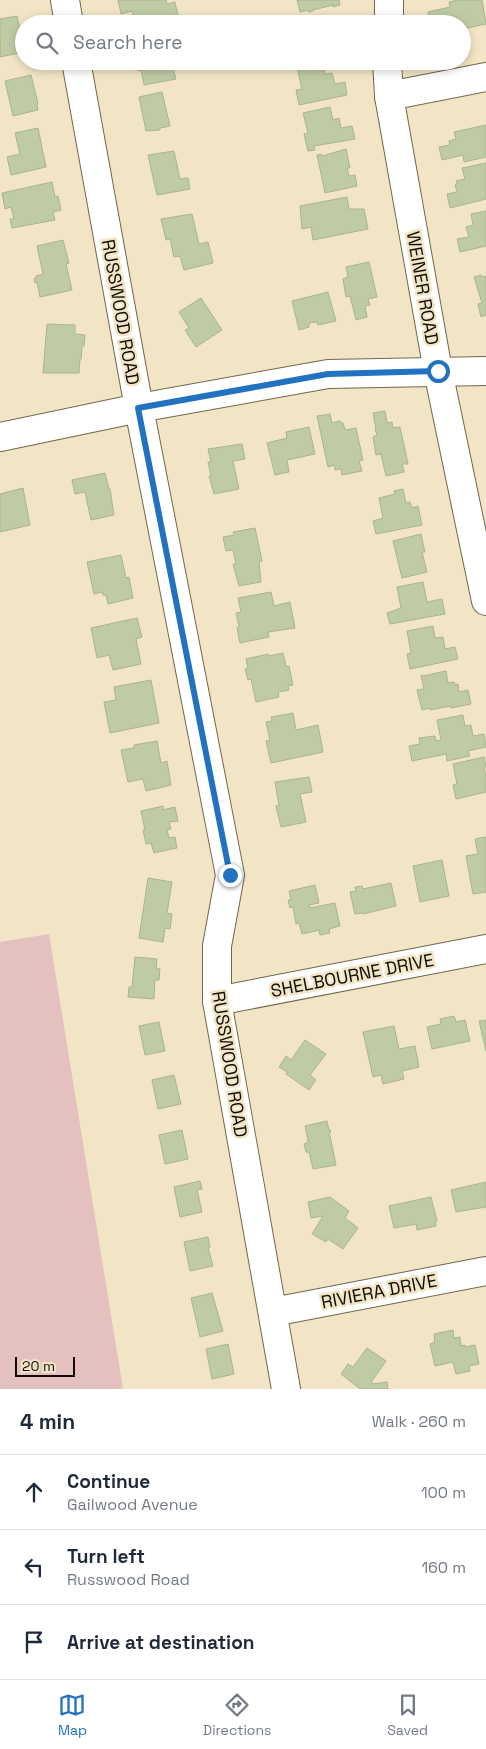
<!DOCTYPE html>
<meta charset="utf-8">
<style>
body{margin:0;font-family:"Space Grotesk",sans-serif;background:#f2f2f3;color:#1f2937}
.scale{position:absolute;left:15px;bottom:12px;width:60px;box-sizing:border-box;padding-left:5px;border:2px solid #0f0b03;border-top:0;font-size:14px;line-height:18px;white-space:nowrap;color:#0f0b03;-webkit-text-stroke:4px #f1e5c5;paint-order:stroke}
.stop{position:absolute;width:15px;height:15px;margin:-11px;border:4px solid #2172c1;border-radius:50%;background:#fff}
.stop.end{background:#2172c1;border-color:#fff;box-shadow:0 1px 5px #0008}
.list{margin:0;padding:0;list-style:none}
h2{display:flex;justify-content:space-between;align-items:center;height:65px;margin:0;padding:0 20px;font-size:21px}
h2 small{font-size:16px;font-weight:400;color:#747a83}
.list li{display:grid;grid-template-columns:32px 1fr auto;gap:15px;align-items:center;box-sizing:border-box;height:75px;padding:0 20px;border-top:1px solid #e0e1e3}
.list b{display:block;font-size:19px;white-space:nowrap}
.list p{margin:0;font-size:16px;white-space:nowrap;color:#747a83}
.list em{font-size:16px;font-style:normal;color:#747a83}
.icon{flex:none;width:28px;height:28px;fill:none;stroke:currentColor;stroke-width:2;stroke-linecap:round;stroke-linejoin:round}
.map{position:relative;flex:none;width:486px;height:1389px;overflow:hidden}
.search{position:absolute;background:#fff;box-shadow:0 2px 8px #0003;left:15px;right:15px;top:15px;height:55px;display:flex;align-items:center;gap:12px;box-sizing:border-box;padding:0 18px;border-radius:28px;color:#747a83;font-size:19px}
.sheet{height:290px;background:#fff}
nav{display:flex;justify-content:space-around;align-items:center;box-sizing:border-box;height:70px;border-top:1px solid #e0e1e3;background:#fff;font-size:14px;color:#747a83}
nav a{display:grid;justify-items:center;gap:2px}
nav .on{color:#2172c1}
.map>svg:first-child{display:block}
</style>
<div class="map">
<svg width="486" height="1389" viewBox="0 0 486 1389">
<rect width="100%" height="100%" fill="#f1e5c5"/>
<path fill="#e4c1be" d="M49,934l74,455h-123v-447z"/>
<g fill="#bfcba5" stroke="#a9b394">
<path d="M118,0h48l1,4 8,-2 3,14 -31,7v-1l-12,2 -3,-13 -11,3z"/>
<path d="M297,0h42l1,5 -7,2v-2l-20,5v1l-4,1 -1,-2 -8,2z"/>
<path d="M457,0h25l4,24 -24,5v-5h-20l-1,-3 -10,3 -3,-12 22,-5 -1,-5z"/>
<path d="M322,15l2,9h-27l-1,-4 4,-1v2z"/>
<path d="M17,16l3,14h4v13h-2l2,9 -24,5v-38z"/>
<path d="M136,61h37l1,3h-2l4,15 -32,6 -3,-15 -3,1z"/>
<path d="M323,62l2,12 7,-1 3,11 10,-2 2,13 -48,10 -3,-15 6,-1 -5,-22z"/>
<path d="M31,75l7,28 -1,1 1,6 -25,6 -8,-35z"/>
<path d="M162,92l8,34 -10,2v2l-14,1 -7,-34z"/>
<path d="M330,107l3,13 6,-2 2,10 11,-2 3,13 -41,7 1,4 -7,1 -4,-17 4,-1 -5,-20z"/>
<path d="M486,125v32l-22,5 -1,-7 -21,5 -3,-13 11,-2 -1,-4 7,-2 -2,-7z"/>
<path d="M38,128l8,39 -35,8 -4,-18 13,-3 -5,-21z"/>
<path d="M346,149l4,19h-3l2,8 6,-1 2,11 -32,7 -8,-38 4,-1 1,2z"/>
<path d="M174,151l6,28 8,-1 2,11 -33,6 -9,-40z"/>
<path d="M486,163v36l-36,9 -3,-14 10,-2 -2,-7 2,-1 -1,-3 9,-2 -3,-11z"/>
<path d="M52,182l3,15 3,-1 3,14 -8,2 2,8 -43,8 -2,-9h4l-3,-12 -6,2 -3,-16z"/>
<path d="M347,197l2,12h15l4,20 -55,11 -2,-13 -9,2 -2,-23z"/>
<path d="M486,211v35l-26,6 -3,-13 12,-2 -3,-10 7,-2 -2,-11z"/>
<path d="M192,214l7,30 9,-2 5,21 -29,7 -4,-14 -6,1 -4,-18 -4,1 -5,-21z"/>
<path d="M63,240l6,23 -3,1 6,26 -32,7 -3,-15 -2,1 -1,-4 2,-1v-2l7,-2 -6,-28z"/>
<path d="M369,262l8,35 -9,2 2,6 -5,1 2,11 -11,3 -6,-24 -4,1 -3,-18 5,-2 -2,-10z"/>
<path d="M481,275l1,2 4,-1v39l-5,2 -3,-13 4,-1 -8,-26z"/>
<path d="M328,292l8,29 -18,4 -1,-3 -8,1v4l-10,3 -7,-29z"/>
<path d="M201,298l21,32 -26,17 -11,-17 4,-2 -10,-16z"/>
<path d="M47,324l28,1v9l10,1 -1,11h-2l-1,13h-1l-1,14h-36z"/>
<path d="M385,411l2,12 5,-1 1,6 7,-1 8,37h-6l2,8 -18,4 -5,-22 -5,1 -3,-18 4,-2 -2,-6h1l-3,-16z"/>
<path d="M330,414l2,9 8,-2 1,2h2l2,7 11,-2 7,32 -4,1 3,10 -20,4 -1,-6 -6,1 -1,-5 -6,2 -11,-51z"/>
<path d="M309,427l6,27 -28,6 2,12 -14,3 -8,-32 20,-5 -1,-6z"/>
<path d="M242,444l3,15 -12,2 6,28 -25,5 -5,-18h2l-3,-14h3l-3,-13z"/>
<path d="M105,473l4,16h1l4,26 -23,5 -6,-28 -10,2 -3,-14z"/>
<path d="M23,488l7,37 -30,7v-38z"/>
<path d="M403,489l3,14 4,-1 2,6 6,-2 4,19 -46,9 -3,-13 10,-3 -4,-20 16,-4 -1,-3z"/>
<path d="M255,528l7,33 -3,1 2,20 -22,4 -6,-22h3l-3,-14 -7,1 -3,-14 11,-2 -1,-3z"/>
<path d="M421,534l4,18h-3l5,20 -25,6 -9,-37z"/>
<path d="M121,555l5,23 3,-1 4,21 -25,6 -2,-9h-3l-1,-3 -8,2 -7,-32z"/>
<path d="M423,582l4,20 15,-3 3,15 -55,10 -3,-11 14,-5 -4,-21z"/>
<path d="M271,592l3,14 16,-4 5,26 -27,4 1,5 -29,6 -3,-15 2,-1 -3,-14 5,-1 -3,-14z"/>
<path d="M137,618l5,19 -6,2 5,25 -28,6 -4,-15 -12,3 -6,-30z"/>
<path d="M433,626l2,12 8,-1 2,12 10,-2 3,12 -48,10 -3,-15 4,-1 -4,-22z"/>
<path d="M283,653l3,13h3l4,19 -5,1 1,4 -11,2 1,5 -23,5 -5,-23 -3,1 -3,-11 3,-1 -2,-9 22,-5 1,2z"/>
<path d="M446,671l2,12 6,-1 1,3 3,-1 1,8 9,-2 3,14 -20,4v-2l-21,4v-2l-8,2 -5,-20 7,-1 -3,-14 2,1z"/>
<path d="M151,680l8,43 -49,10 -6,-31 12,-2 -2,-13z"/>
<path d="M293,713l3,17 22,-5 5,27 -52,11 -5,-22 4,-1 -4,-18 6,-1 -1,-4z"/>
<path d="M463,715l2,11 6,-1 2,11 11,-2 2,13 -18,4 2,5 -23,5 -1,-7 -34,7 -3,-15 11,-2 -1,-6 16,-2 1,5 5,-1 -4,-20z"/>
<path d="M157,741l4,22 6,-2 4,24 -25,6 -3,-12 -15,3 -7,-32 13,-2v-3z"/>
<path d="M484,757l2,10h-2l2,10v15l-30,7 -3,-14 4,-1 -4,-20z"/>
<path d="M309,777l3,15 -12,2 6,28 -25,5 -5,-21 3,-1 -4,-23z"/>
<path d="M163,806v4l12,-3 3,14 -9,1 2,7 -4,1 2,8 6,-1 2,11 -23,5 -3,-10 -5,1 -3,-14h2l-4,-19z"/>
<path d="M485,837h1v55l-13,2 -7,-38 12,-2 -3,-15z"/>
<path d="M442,860l7,36 -29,6 -7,-36z"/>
<path d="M148,878l24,4 -5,31 5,1 -2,15 -5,-1 -2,14 -24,-4z"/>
<path d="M391,883l5,23 -33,8v-1l-8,1 -5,-22 6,-1 -1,-4 7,-1 1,3z"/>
<path d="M315,885l4,18 -10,2 1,3 25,-5 5,23 -11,3 1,4 -10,2 -1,-5 -17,4 -3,-11 -3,1 -3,-17 -3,1 -2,-8h3l-2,-9z"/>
<path d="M135,957l22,2 -1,9 4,1 -1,11h-4l-1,19 -26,-2 1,-10h3z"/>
<path d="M454,1016l2,6 9,-2 5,21 -38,8 -5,-22 14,-3 -1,-5z"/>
<path d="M486,1020v31l-7,-30z"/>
<path d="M159,1022l6,29 -20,4 -6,-29z"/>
<path d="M394,1026l5,23 16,-3 4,21 -17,4 2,8 -21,5 -2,-9 -8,2 -10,-45z"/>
<path d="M305,1040l21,14 -16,21 6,5 -7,10 -23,-16 1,-2 -8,-5 7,-11 5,4z"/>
<path d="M174,1075l7,29 -23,5 -6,-29z"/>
<path d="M327,1121l2,9h1l1,2 -2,1 1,3 6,29 -23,4 -4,-17h-3l-2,-8 3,-1 1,-3 -3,-14z"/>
<path d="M182,1130l6,29 -23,5 -6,-29z"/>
<path d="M200,1181l2,8 -5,1 5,22 -22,5 -6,-30z"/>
<path d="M486,1182v25l-30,5 -5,-22z"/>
<path d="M330,1197l19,14 -4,7 13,10 -15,21 -15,-10 -2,3 -14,-8 11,-18 -12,2 -3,-16z"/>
<path d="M431,1197l6,24 -2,1 1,4 -19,4 -1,-6 -22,4 -5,-22z"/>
<path d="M208,1237l2,10h-2l5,19 -23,5 -6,-29z"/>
<path d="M212,1293l11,38 -23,6 -9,-39z"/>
<path d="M453,1330l1,8 6,-1 1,9 4,-1v2l10,-2 4,19 -10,2 1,5 -14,3 -3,-12 -18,4 -5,-22 5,-2 -1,-8z"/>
<path d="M228,1344l6,30 -22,5 -6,-30z"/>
<path d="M367,1348l19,13 -14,20v3l15,-2 1,7h-28l-19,-15 7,-10 5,3z"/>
</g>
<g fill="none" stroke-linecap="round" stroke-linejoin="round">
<g stroke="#72674a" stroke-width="30">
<g id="minor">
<path d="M65,0l4,24"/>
<path d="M389,0v24"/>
<path d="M76,61l63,347 91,467 -13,71v55l69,388"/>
<path d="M387,61l2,35 49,275 48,230"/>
<path d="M389,96l97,-19"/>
<path d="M0,437l139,-29 189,-34 158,-3"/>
<path d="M217,1001l269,-52"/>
<path d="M273,1312l213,-41"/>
</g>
</g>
<use href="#minor" stroke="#fff" stroke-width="28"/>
</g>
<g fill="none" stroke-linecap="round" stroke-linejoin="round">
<path stroke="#2172c1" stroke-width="6" d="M230,875l-92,-467 190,-34 110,-3"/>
</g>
<g text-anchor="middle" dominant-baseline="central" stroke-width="5" stroke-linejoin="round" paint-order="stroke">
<g font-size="18" fill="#0f0b03" stroke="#f1e5c5">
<text transform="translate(423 288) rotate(80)">WEINER ROAD</text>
<text transform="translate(121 312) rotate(80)">RUSSWOOD ROAD</text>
<text transform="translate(352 975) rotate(-11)">SHELBOURNE DRIVE</text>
<text transform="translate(230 1064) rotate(81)">RUSSWOOD ROAD</text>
<text transform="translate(379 1291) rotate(-11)">RIVIERA DRIVE</text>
</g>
</g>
</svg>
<div class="scale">20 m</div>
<div class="stop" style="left:438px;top:371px"></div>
<div class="stop end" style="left:230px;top:875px"></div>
<div class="search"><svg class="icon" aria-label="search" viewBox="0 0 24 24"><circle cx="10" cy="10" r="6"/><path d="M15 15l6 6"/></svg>Search here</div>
</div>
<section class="sheet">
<h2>4 min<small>Walk · 260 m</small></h2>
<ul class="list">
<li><svg class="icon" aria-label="ahead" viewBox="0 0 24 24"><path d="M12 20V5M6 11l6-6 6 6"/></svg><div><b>Continue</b><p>Gailwood Avenue</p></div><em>100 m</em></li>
<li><svg class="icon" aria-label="left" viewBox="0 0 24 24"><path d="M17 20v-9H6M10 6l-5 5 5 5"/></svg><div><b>Turn left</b><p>Russwood Road</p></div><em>160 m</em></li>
<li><svg class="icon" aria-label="arrive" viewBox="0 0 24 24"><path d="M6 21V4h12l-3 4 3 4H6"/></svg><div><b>Arrive at destination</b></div></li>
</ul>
</section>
<nav>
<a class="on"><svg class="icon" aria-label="map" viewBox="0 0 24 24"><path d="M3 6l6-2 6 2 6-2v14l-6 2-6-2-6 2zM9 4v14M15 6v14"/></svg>Map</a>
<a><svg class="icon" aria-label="directions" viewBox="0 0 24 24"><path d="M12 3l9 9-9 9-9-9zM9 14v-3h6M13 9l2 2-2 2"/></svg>Directions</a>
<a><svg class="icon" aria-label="saved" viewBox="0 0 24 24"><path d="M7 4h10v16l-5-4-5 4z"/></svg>Saved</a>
</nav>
